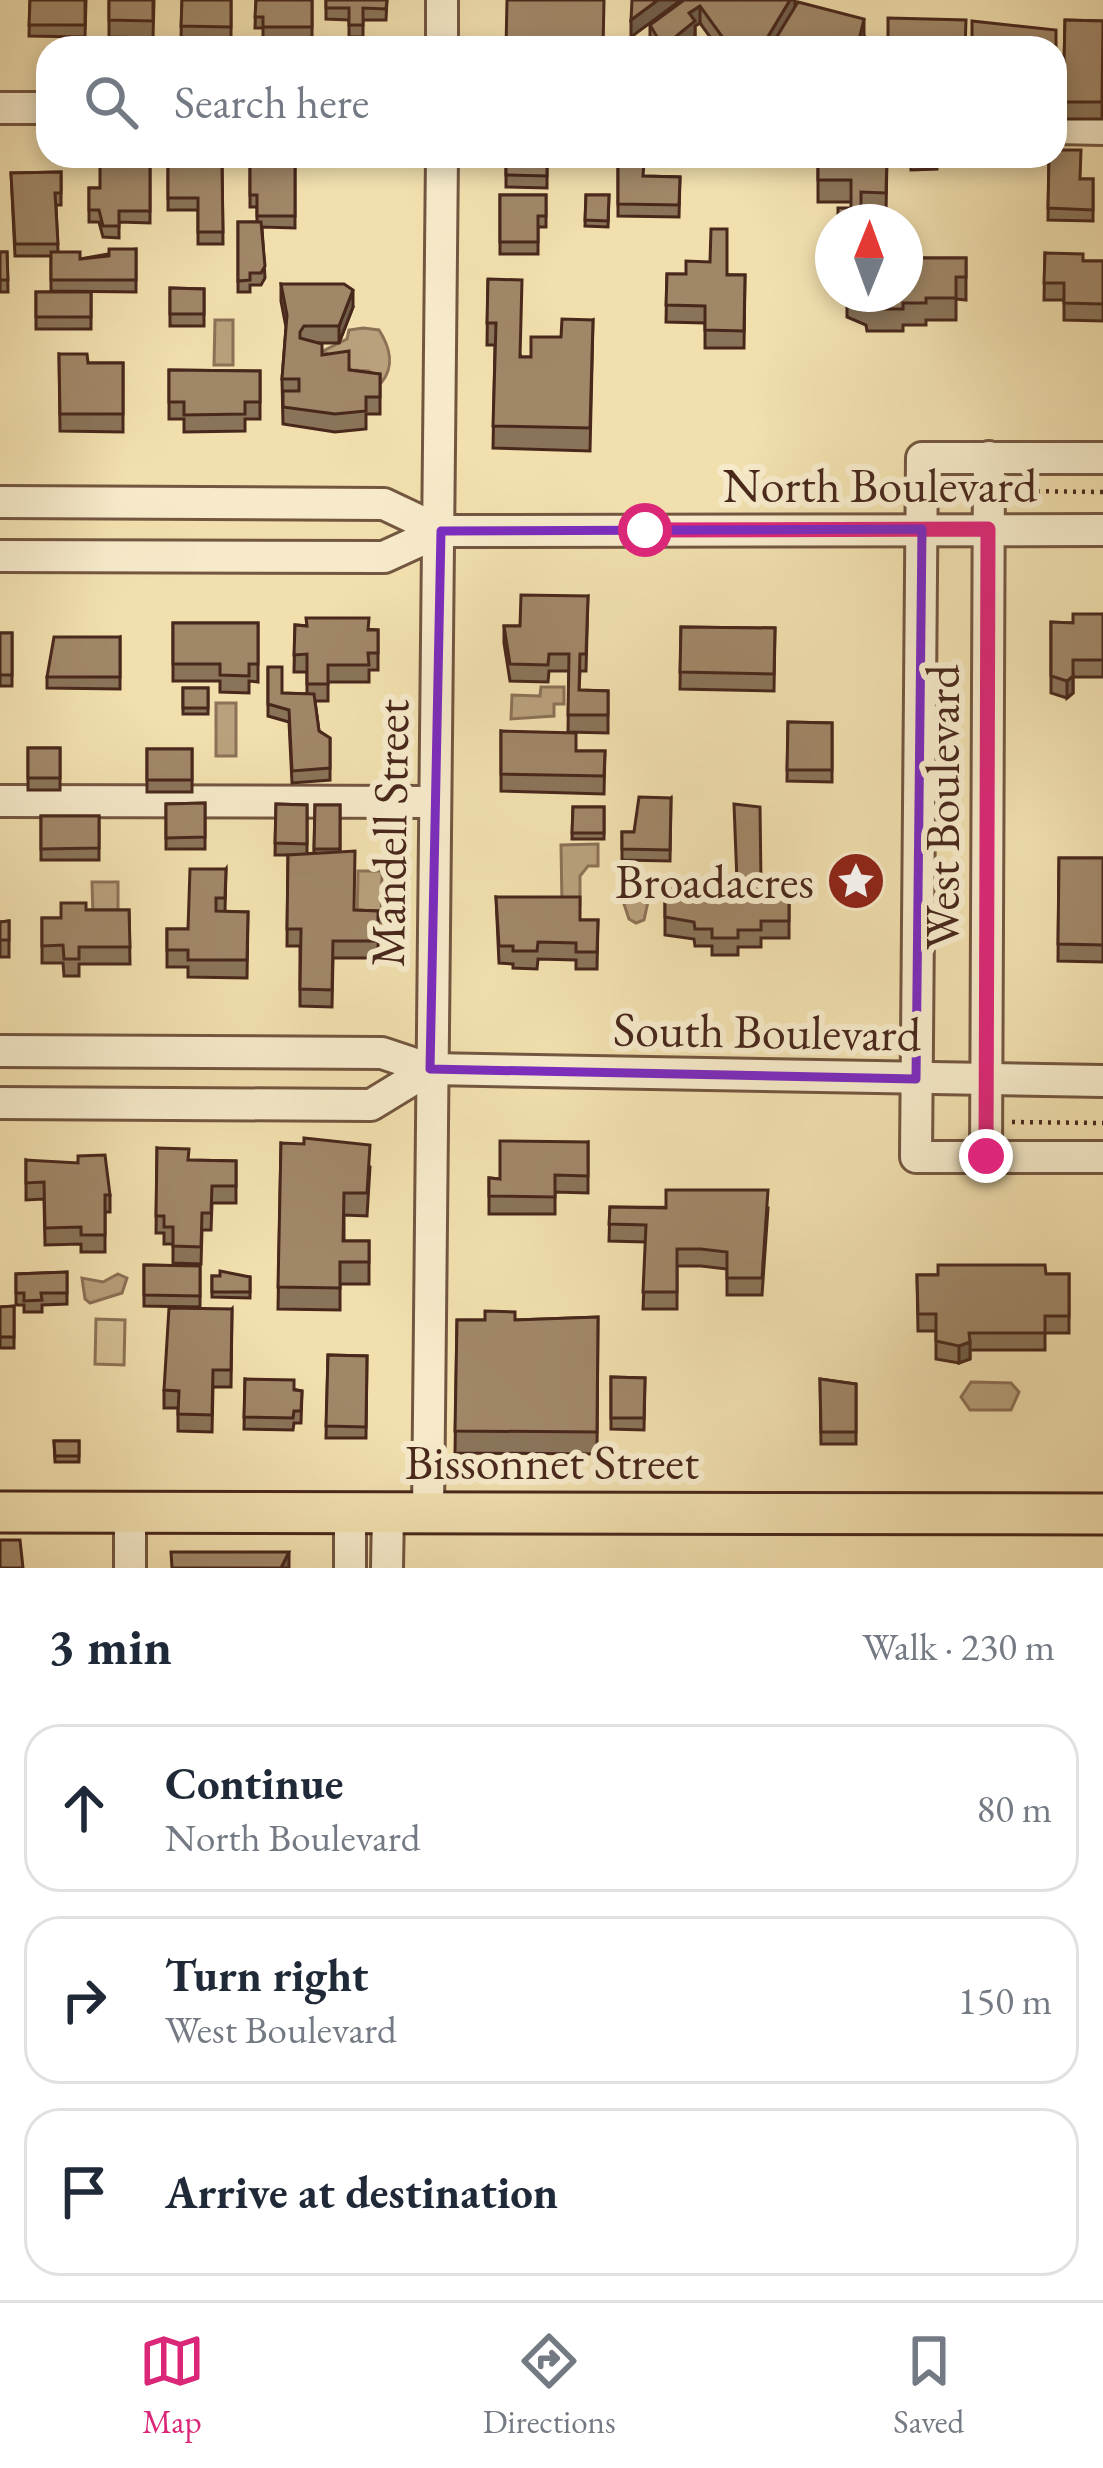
<!DOCTYPE html>
<meta charset="utf-8">
<style>
body{margin:0;font-family:"EB Garamond",serif;background:#f2f2f3;color:#1f2937}
.compass{position:absolute;left:815px;top:204px;width:108px;height:108px;border-radius:50%;background:#fff;box-shadow:0 6px 18px #0003;rotate:1deg}
.stop{position:absolute;width:36px;height:36px;margin:-27px;border:9px solid #db2777;border-radius:50%;background:#fff}
.stop.end{background:#db2777;border-color:#fff;box-shadow:0 3px 12px #0008}
.list{margin:0;padding:0;list-style:none}
h2{display:flex;justify-content:space-between;align-items:center;height:156px;margin:0;padding:0 48px;font-size:51px}
h2 small{font-size:39px;font-weight:400;color:#747a83}
.list li{display:grid;grid-template-columns:78px 1fr auto;gap:36px;align-items:center;box-sizing:border-box;height:168px;margin:0 24px 24px;padding:0 24px;border:3px solid #e0e1e3;border-radius:36px}
.list b{display:block;font-size:45px;white-space:nowrap}
.list p{margin:0;font-size:39px;white-space:nowrap;color:#747a83}
.list em{font-size:39px;font-style:normal;color:#747a83}
.icon{flex:none;width:66px;height:66px;fill:none;stroke:currentColor;stroke-width:2;stroke-linecap:round;stroke-linejoin:round}
.map{position:relative;flex:none;width:1103px;height:1568px;overflow:hidden}
.search{position:absolute;background:#fff;box-shadow:0 6px 18px #0003;left:36px;right:36px;top:36px;height:132px;display:flex;align-items:center;gap:30px;box-sizing:border-box;padding:0 42px;border-radius:36px;color:#747a83;font-size:45px}
.sheet{height:732px;background:#fff}
nav{display:flex;justify-content:space-around;align-items:center;box-sizing:border-box;height:168px;border-top:3px solid #e0e1e3;background:#fff;font-size:33px;color:#747a83}
nav a{display:grid;justify-items:center;gap:6px}
nav .on{color:#db2777}
.map>svg:first-child{display:block}
</style>
<div class="map">
<svg width="1103" height="1568" viewBox="0 0 1103 1568">
<rect width="100%" height="100%" fill="#f1dfae"/>
<filter id="stains"><feTurbulence type="fractalNoise" baseFrequency=".00167" numOctaves="4"/><feColorMatrix values="0 0 0 0 .2 0 0 0 0 .09 0 0 0 0 .02 0 0 0 .5 -.17"/></filter>
<radialGradient id="worn" r=".72"><stop offset=".6" stop-color="#630" stop-opacity="0"/><stop offset="1" stop-color="#630" stop-opacity=".3"/></radialGradient>
<path fill="#d4c095" stroke="#8e7458" stroke-width="3" d="M96,1319l29,1 -1,45 -29,-1z"/>
<g fill="#b8a17c" stroke="#8c7156" stroke-width="3">
<path d="M215,320h18v45h-19z"/>
<path d="M363,328l16,2c11,17 16,37 2,53l-6,1 -6,-13 -17,-1 -29,-19 24,-12 2,-9z"/>
<path d="M541,687h23v17h-10v12l-43,3 1,-24 28,1z"/>
<rect x="216" y="703" width="20" height="53"/>
<path d="M598,844v22h-10l-8,10v29h-18l-1,-60z"/>
<path d="M358,871h24l-1,52 -24,-1z"/>
<path d="M636,873l13,24 -5,23 -8,3 -7,-4 -7,-21 5,-18z"/>
<path d="M92,882h26v35h-25z"/>
<path d="M118,1274l9,4 -5,15 -32,10 -5,-4 -3,-21 21,4z"/>
<path d="M971,1382l40,1 8,9 -8,18h-41l-9,-13z"/>
</g>
<g fill="none" stroke-linecap="round" stroke-linejoin="round">
<g stroke="#735640" stroke-width="36">
<g id="minor">
<path d="M442,0v48"/>
<path d="M0,108h48"/>
<path d="M1055,128l48,1"/>
<path d="M1103,458h-181l-6,699h187"/>
<path d="M0,502l384,2 57,27"/>
<path d="M0,556l384,1 57,-26 662,-1"/>
<path d="M0,801l435,1"/>
<path d="M0,1051l382,2 48,16 673,12"/>
<path d="M0,1103l371,2 59,-36"/>
<path d="M986,1157l3,-700"/>
<path d="M130,1512v56"/>
<path d="M428,1513l14,-1357"/>
<path d="M350,1568v-55"/>
<path d="M387,1568l1,-56"/>
</g>
</g>
<g stroke="#49281c" stroke-width="45">
<path id="major" d="M0,1512l1103,2"/>
</g>
<g stroke="#49281c" stroke-width="4.5" stroke-dasharray="3 6" stroke-linecap="butt">
<path d="M1019,491l84,1"/>
<path d="M1012,1122l91,1"/>
</g>
<use href="#minor" stroke="#f6eaca" stroke-width="30"/>
<use href="#major" stroke="#f1dfae" stroke-width="39"/>
</g>
<g fill="#8a7459" stroke="#49281c" stroke-width="3">
<path d="M30,0h56l-1,37 -56,-1z"/>
<path d="M109,0h45l-1,38 -44,-1z"/>
<path d="M182,0h49v39l-50,-1z"/>
<path d="M256,0h56v39h-49v-11h-8z"/>
<path d="M326,0h61l-1,20h-23v17h-14v-17l-23,-1z"/>
<path d="M684,0h111v7l69,29 -3,12h-143l-18,-25 -5,3v13l-12,9h-30l-3,-6v-17z"/>
<path d="M1065,20l38,1 -1,98h-39z"/>
<path d="M506,156h41v32l-41,-1z"/>
<path d="M818,156h69l-1,59 -25,-1 -10,-12h-33z"/>
<path d="M910,156h27v13l-26,1z"/>
<path d="M1049,156l31,23h13v42l-45,-1z"/>
<path d="M618,162l26,14 36,1 -1,40 -61,-1z"/>
<path d="M168,164h54l1,80h-25v-34h-30z"/>
<path d="M150,165v58l-31,-1v16l-16,-1 -4,-15h-10v-34h11z"/>
<path d="M250,166h45v62l-33,-1 3,51 -4,7h-11v7h-12v-70h19v-15h-7z"/>
<path d="M61,172v33h-5l2,47 22,7 56,-10v43l-85,-1v-35h-36l-4,-83z"/>
<path d="M500,195h46v32h-8v27h-38z"/>
<path d="M586,195h23l-1,32 -23,-1z"/>
<path d="M0,252h7l1,40h-8z"/>
<path d="M1045,253l38,8h20v60l-39,-1v-20h-20z"/>
<path d="M905,258h61v42l-10,-1v21h-30v5h-23v6h-36l-1,-6 -19,-8v-23z"/>
<path d="M667,274l78,1 -1,73h-39v-25l-39,-1z"/>
<path d="M488,279l33,78h10l62,-37 -3,131 -97,-3 2,-103h-8z"/>
<path d="M281,284l72,23 -14,36h-20l3,12 27,15 31,4v40h-14v15l-31,3 -52,-8 -1,-45 4,-52 -5,-26z"/>
<path d="M170,288l34,1v37h-34z"/>
<rect x="36" y="292" width="55" height="37"/>
<path d="M59,354l29,9h35v69l-63,-1z"/>
<path d="M169,370l91,1v48h-15v12l-61,1v-13h-15z"/>
<path d="M588,596l-2,75h-6l-1,19 29,1v42l-40,-1 1,-61h-20l-1,11 -38,-1 -6,-38v-17h16z"/>
<path d="M1103,614v63h-30v16l-6,5 -16,-5v-71l22,1z"/>
<path d="M173,623h85v59l-9,-1v12l-29,-1v-11h-47z"/>
<path d="M295,625l83,5v40h-9v12h-41v19h-13l4,30 11,7v42l-38,3 -3,-61 -21,-6v-49l14,26 25,1v-22h-13z"/>
<path d="M681,627l94,1 -1,63 -94,-2z"/>
<rect x="0" y="633" width="12" height="53"/>
<path d="M120,637v52l-73,-1v-11z"/>
<rect x="183" y="688" width="25" height="26"/>
<path d="M788,722l44,1v59l-45,-1z"/>
<path d="M501,731l75,20h29l-1,43 -103,-3z"/>
<rect x="28" y="748" width="32" height="42"/>
<rect x="147" y="749" width="45" height="43"/>
<path d="M671,798l-1,63 -48,-1v-28h12z"/>
<path d="M205,803v46h-39v-45z"/>
<path d="M276,804l31,1v49l7,-1 1,-48h25v47l14,58 24,1v47h-45l-1,49 -32,-1v-60h-13l1,-91h-13z"/>
<path d="M573,807h31v32h-32z"/>
<rect x="41" y="816" width="58" height="44"/>
<path d="M1059,858h44v104l-45,-1z"/>
<path d="M226,869l-1,43h23l-1,66 -59,-1v-10h-21v-38h21z"/>
<path d="M761,883l15,11h13v44h-28v9h-23v8h-26v-9h-17l-1,-7 -29,-4v-46z"/>
<path d="M496,897l84,23h18l-1,49h-21v-9l-38,-1 -1,10 -24,-1v-4l-14,-1z"/>
<path d="M86,910h43l1,54h-51v12h-15l-1,-13h-21v-45h19z"/>
<path d="M9,921v36h-9v-35z"/>
<path d="M588,1142v51l-33,-1v22h-66v-36l11,1z"/>
<path d="M281,1143l89,24 -3,49 -23,-1v26h25v43h-29v26l-62,-1z"/>
<path d="M157,1148l31,12 48,1v42h-24l-1,27h-9l-1,34 -28,-1v-19h-9v-11h-8z"/>
<path d="M26,1160l84,35v17h-5v40h-24v-8l-36,1 -1,-46 -18,1z"/>
<path d="M610,1207l158,1 -6,87h-35v-26l-26,-3h-24v43h-34l3,-67 -37,-1z"/>
<path d="M144,1265l56,1v41l-56,-1z"/>
<path d="M67,1272v32l-25,1v7h-18v-7h-8v-31z"/>
<path d="M1069,1274v59h-24v17h-75v9l-11,4 -23,-4v-28h-18l-1,-56z"/>
<path d="M212,1276l38,1v21l-38,-1z"/>
<path d="M14,1306v42h-14v-41z"/>
<path d="M232,1309l-1,78h-18l-1,45 -34,-1v-23h-14v-18z"/>
<path d="M598,1317l-1,137 -142,-1 2,-133h58z"/>
<path d="M328,1355l39,1 -1,82h-40z"/>
<path d="M611,1377l34,1 -1,52 -33,-1z"/>
<path d="M245,1379l57,12 -1,32h-7l-1,7 -49,-1z"/>
<path d="M820,1379l36,5v60h-35z"/>
<path d="M54,1441h25v21h-24z"/>
</g>
<g fill="#705e49" stroke="#49281c" stroke-width="3">
<path d="M658,0h23l-50,37v-17z"/>
<path d="M790,0h5v9l-24,39h-10z"/>
<path d="M700,6v17l-5,3v13l-12,9h-20l26,-35z"/>
<path d="M864,19v17l-3,12h-4z"/>
<path d="M353,290v17l-14,36v-17z"/>
<path d="M1073,676v17l-6,5v-17z"/>
<path d="M970,1342v17l-11,4v-17z"/>
<path d="M289,1552v16h-8z"/>
</g>
<g fill="#a08768" stroke="#49281c" stroke-width="3">
<path d="M30,0h55v25h-56z"/>
<path d="M109,0h44v21l-44,-1z"/>
<path d="M182,0h49v27l-50,-1z"/>
<path d="M256,0h56v27h-49v-10h-8z"/>
<path d="M326,0h61l-1,9 -23,-1v17h-14v-17h-23z"/>
<path d="M507,0h97l-1,48h-97z"/>
<path d="M632,0h26l-27,20z"/>
<path d="M684,0h106l-29,48h-39l4,-6 -26,-36 -11,7 6,8 -32,26 -13,-22z"/>
<path d="M798,2l66,17 -7,29h-87z"/>
<path d="M888,18l78,2 -1,28h-102v-3l25,1z"/>
<path d="M1065,20l38,1 -1,81h-39z"/>
<path d="M972,21l84,9v53l-1,-35h-83z"/>
<path d="M1055,150h26l-1,29h13v31l-45,-2 1,-52h6z"/>
<path d="M506,156h41v20l-41,-1z"/>
<path d="M818,156h69l-1,37 -25,-1v30h-23v-14h13v-28h-33z"/>
<path d="M911,156h26v7l-26,1z"/>
<path d="M618,162h26l-1,14 37,1 -1,28 -61,-1z"/>
<path d="M168,164h54l1,68h-25v-34h-30z"/>
<path d="M100,165h50v46h-31v15h-16l-4,-16h-10v-22h11z"/>
<path d="M250,166h45v50h-38v-21h-7z"/>
<path d="M61,172v21h-6l3,51h-43l-4,-71z"/>
<path d="M500,195h46v21h-8v26h-38z"/>
<path d="M586,195h23l-1,26 -23,-1z"/>
<path d="M238,222h23l4,44 -4,7h-11v7l-12,1z"/>
<path d="M711,229h16v46h18l-1,56 -39,-1v-24l-39,-1 1,-31h19v-13l24,1z"/>
<path d="M905,243v15h61v19h-10v21h-30v5h-23v6h-36l-1,-7 -19,-7 58,-1z"/>
<path d="M109,249h27v31h-85v-28h29v7l29,-3z"/>
<path d="M0,252h7l1,28h-8z"/>
<path d="M1045,253l38,1v7h20v43l-39,-1v-20h-20z"/>
<path d="M488,279l34,1 -2,77h11v-20h30l1,-18 31,1 -3,108 -97,-2 3,-103h-9z"/>
<path d="M281,284h63l9,6 -14,36h-35l-4,6v6l22,6v11l27,-4v19l31,4v23h-14v14l-31,3 -52,-7v-16h16v-12h-17l5,-64z"/>
<path d="M170,288l34,1v25h-34z"/>
<rect x="36" y="292" width="55" height="25"/>
<path d="M59,354h28l1,9h35v51h-63z"/>
<path d="M169,370l91,1v31h-15v12l-61,1v-13h-15z"/>
<path d="M521,595l67,1 -2,58h-6l-1,36 29,1v24h-40l1,-61h-20l-1,11 -38,-1 -6,-38h16z"/>
<path d="M1073,614h30v46h-30v16l-6,5 -16,-5v-54l22,1z"/>
<path d="M306,618h63l-1,12h10v23h-10l1,12h-41v19h-21v-30l-13,1 1,-30 12,1z"/>
<path d="M173,623h85v41h-9v12l-29,-1v-11h-47z"/>
<path d="M681,627l94,1 -1,46 -94,-2z"/>
<rect x="0" y="633" width="12" height="42"/>
<path d="M54,637h66v40h-73z"/>
<path d="M268,667h14v26l32,1 5,37 11,7v30l-38,3 -3,-61 -21,-6z"/>
<rect x="183" y="688" width="25" height="20"/>
<path d="M788,722l44,1v47h-45z"/>
<path d="M501,731l75,2v18h29l-1,25 -103,-2z"/>
<rect x="28" y="748" width="32" height="30"/>
<rect x="147" y="749" width="45" height="31"/>
<path d="M639,797l32,1 -1,52 -48,-1v-17h12z"/>
<path d="M205,803v34l-39,1v-34z"/>
<path d="M276,804l31,1v39l-32,-1z"/>
<path d="M734,804l26,3 1,76h15v11h13v27h-28v9h-23v8h-26v-9h-17l-1,-7 -29,-5v-28h10v-9l62,2z"/>
<path d="M315,805h25v44h-26z"/>
<path d="M573,807h31v26h-32z"/>
<path d="M41,816h58v32l-58,1z"/>
<path d="M355,851l-1,59 24,1v30h-45l-1,49 -32,-1 1,-60h-14l1,-74z"/>
<path d="M1059,858h44v87l-45,-1z"/>
<path d="M190,869h36l-1,29h-9v13l32,1 -1,48h-59v-10h-21v-21h21z"/>
<path d="M496,897h84v23h18l-1,32h-21v-9l-38,-1 -1,9h-24v-5h-14z"/>
<path d="M61,903h25v7h43l1,37h-51v12h-15l-1,-14 -21,1v-28h19z"/>
<path d="M9,921v19h-9v-18z"/>
<path d="M304,1138l66,7 -3,48h-23l-1,48h26v21h-29v26l-62,-1 3,-144 23,1z"/>
<path d="M500,1141l88,1v34l-33,-1v22l-66,-1v-18l11,1z"/>
<path d="M157,1148l32,1 -1,11 48,1v25h-24l-1,27h-9l-1,34 -28,-1v-19h-9v-11h-8z"/>
<path d="M105,1155l5,40h-5v40h-24v-8l-36,1 -1,-46 -18,1v-23l52,3v-7z"/>
<path d="M666,1190h102l-6,88h-35v-26l-26,-3h-24v43h-34l3,-67 -37,-1 1,-17 56,1z"/>
<path d="M144,1265l56,1v30l-56,-1z"/>
<path d="M938,1265h107l1,9h23v42h-24v17h-76l1,9 -11,4 -23,-5v-27h-18l-1,-39h21z"/>
<path d="M220,1271l30,6v15h-38v-16h8z"/>
<path d="M67,1272v21h-26l1,7 -18,1v-8h-8v-19z"/>
<path d="M14,1306v31h-14v-30z"/>
<path d="M169,1308l63,1 -1,61h-18l-1,45 -34,-1 1,-23 -15,-1z"/>
<path d="M485,1311l30,1v8l83,-3 -1,115 -142,-1 2,-111h28z"/>
<path d="M328,1355l39,1 -1,71 -40,-1z"/>
<path d="M611,1377l34,1 -1,40h-33z"/>
<path d="M245,1379l49,1v10l8,1 -1,20h-7l-1,7 -49,-1z"/>
<path d="M820,1379l36,5v48h-35z"/>
<path d="M54,1441h25v15h-24z"/>
<path d="M0,1540h20l3,28h-23z"/>
<path d="M171,1552h118l-8,16h-109z"/>
</g>
<g fill="none" stroke-linecap="round" stroke-linejoin="round">
<path stroke="#db2777" stroke-width="15" d="M645,530l343,-1 -2,627"/>
</g>
<path fill="none" stroke="#7b2cbf" stroke-width="9" stroke-linejoin="round" d="M922,529l-6,550 -486,-10 11,-538z"/>
<defs>
<g id="sight-disc" transform="scale(3)"><circle r="9.5" fill="#8f2418" stroke="#f6eaca"/><path d="M0-6L1.8-2.2L6-1.7L2.9 1.2L3.7 5.4L0 3.3L-3.7 5.4L-2.9 1.2L-6-1.7L-1.8-2.2Z" fill="#fff"/></g>
</defs>
<g fill-rule="evenodd">
<use href="#sight-disc" x="856" y="881"/>
</g>
<g text-anchor="middle" dominant-baseline="central" stroke-width="12" stroke-linejoin="round" paint-order="stroke">
<g font-size="48" fill="#49281c" stroke="#f6eaca">
<text x="880" y="485">North Boulevard</text>
<text transform="translate(942 807) rotate(-90)">West Boulevard</text>
<text transform="translate(389 833) rotate(-89)">Mandell Street</text>
<text transform="translate(767 1031) rotate(1)">South Boulevard</text>
<text x="552" y="1462">Bissonnet Street</text>
</g>
<g font-size="48" fill="#49281c" stroke="#f6eaca" text-anchor="end">
<text x="814" y="881">Broadacres</text>
</g>
</g>
<rect width="100%" height="100%" filter="url(#stains)"/>
<rect width="100%" height="100%" fill="url(#worn)"/>
</svg>
<svg class="compass" viewBox="-18 -18 36 36"><path d="M0-13l5 13h-10z" fill="#e53935"/><path d="M0 13l5-13h-10z" fill="#747a83"/></svg>
<div class="stop" style="left:645px;top:530px"></div>
<div class="stop end" style="left:986px;top:1156px"></div>
<div class="search"><svg class="icon" aria-label="search" viewBox="0 0 24 24"><circle cx="10" cy="10" r="6"/><path d="M15 15l6 6"/></svg>Search here</div>
</div>
<section class="sheet">
<h2>3 min<small>Walk · 230 m</small></h2>
<ul class="list">
<li><svg class="icon" aria-label="ahead" viewBox="0 0 24 24"><path d="M12 20V5M6 11l6-6 6 6"/></svg><div><b>Continue</b><p>North Boulevard</p></div><em>80 m</em></li>
<li><svg class="icon" aria-label="right" viewBox="0 0 24 24"><path d="M7 20v-9h11M14 6l5 5-5 5"/></svg><div><b>Turn right</b><p>West Boulevard</p></div><em>150 m</em></li>
<li><svg class="icon" aria-label="arrive" viewBox="0 0 24 24"><path d="M6 21V4h12l-3 4 3 4H6"/></svg><div><b>Arrive at destination</b></div></li>
</ul>
</section>
<nav>
<a class="on"><svg class="icon" aria-label="map" viewBox="0 0 24 24"><path d="M3 6l6-2 6 2 6-2v14l-6 2-6-2-6 2zM9 4v14M15 6v14"/></svg>Map</a>
<a><svg class="icon" aria-label="directions" viewBox="0 0 24 24"><path d="M12 3l9 9-9 9-9-9zM9 14v-3h6M13 9l2 2-2 2"/></svg>Directions</a>
<a><svg class="icon" aria-label="saved" viewBox="0 0 24 24"><path d="M7 4h10v16l-5-4-5 4z"/></svg>Saved</a>
</nav>
